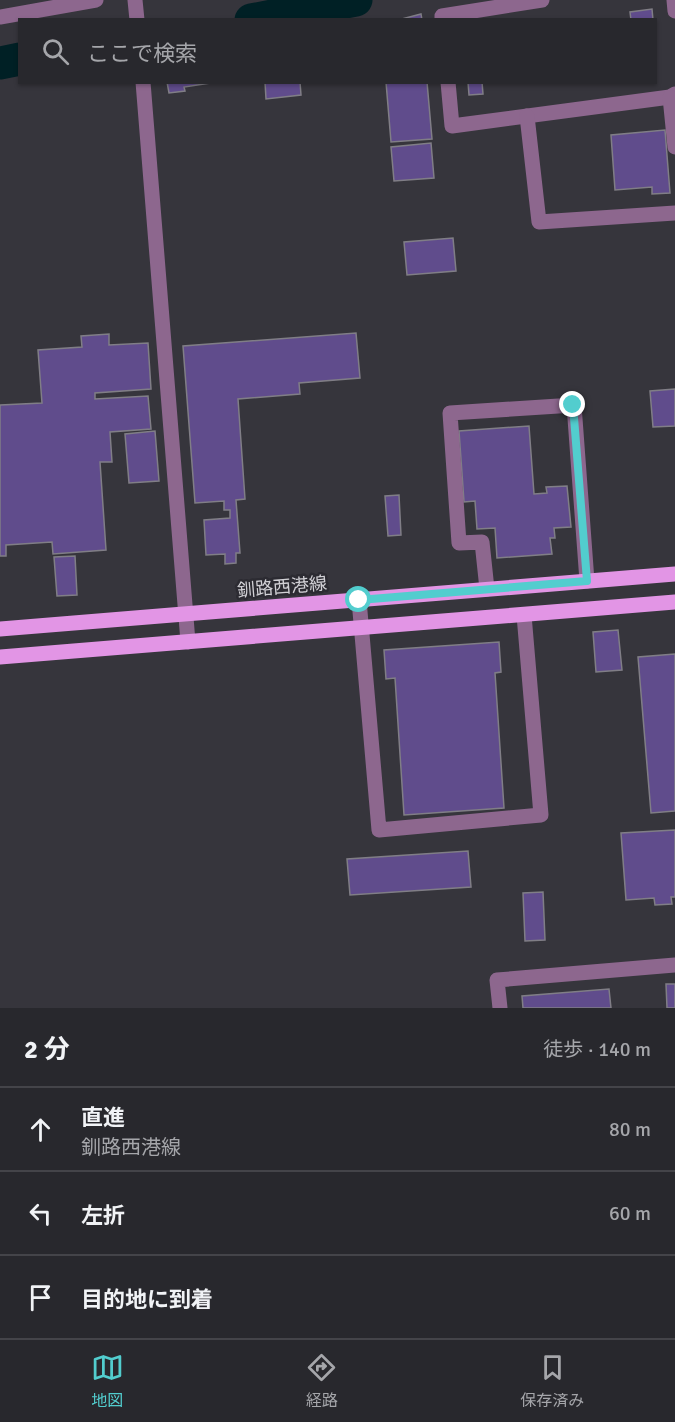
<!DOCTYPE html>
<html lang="ja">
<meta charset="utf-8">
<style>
body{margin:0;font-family:Signika,"Noto Sans JP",sans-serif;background:#343439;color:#f1f3f6}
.stop{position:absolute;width:18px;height:18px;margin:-14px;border:4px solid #52cdce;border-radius:50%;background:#fff}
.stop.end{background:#52cdce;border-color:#fff;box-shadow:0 2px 6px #0008}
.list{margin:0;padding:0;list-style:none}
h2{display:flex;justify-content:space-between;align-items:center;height:78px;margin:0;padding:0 24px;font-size:26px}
h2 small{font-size:20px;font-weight:400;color:#a5a6aa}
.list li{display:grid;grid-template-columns:39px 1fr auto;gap:18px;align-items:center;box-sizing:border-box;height:84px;padding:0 24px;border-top:2px solid #444449}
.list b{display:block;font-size:22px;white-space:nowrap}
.list p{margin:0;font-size:20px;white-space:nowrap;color:#a5a6aa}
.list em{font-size:20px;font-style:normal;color:#a5a6aa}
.icon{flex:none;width:33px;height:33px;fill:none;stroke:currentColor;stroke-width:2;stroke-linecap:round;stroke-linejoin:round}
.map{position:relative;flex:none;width:675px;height:1008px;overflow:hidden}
.search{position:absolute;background:#28282d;box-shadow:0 2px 4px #0004;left:18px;right:18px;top:18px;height:66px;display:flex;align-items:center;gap:15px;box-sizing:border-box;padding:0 21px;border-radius:0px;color:#a5a6aa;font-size:22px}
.sheet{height:330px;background:#28282d}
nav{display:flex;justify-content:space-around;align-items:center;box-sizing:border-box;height:84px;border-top:2px solid #444449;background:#28282d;font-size:16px;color:#a5a6aa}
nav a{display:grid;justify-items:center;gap:3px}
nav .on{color:#52cdce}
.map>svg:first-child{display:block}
</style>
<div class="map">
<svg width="675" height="1008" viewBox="0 0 675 1008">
<rect width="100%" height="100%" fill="#36353c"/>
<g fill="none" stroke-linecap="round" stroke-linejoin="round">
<g stroke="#002025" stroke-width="33">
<path d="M251,20l105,-20"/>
<path d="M0,63l20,-4"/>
</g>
</g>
<g fill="#604c8c" stroke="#807e86" stroke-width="1.5">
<path d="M652,9l1,11h-22l-1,-8z"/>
<path d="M421,14l1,6h-24z"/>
<path d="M167,82h43v1l-26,4 1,4 -16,2z"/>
<path d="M265,82h35l1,13 -35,4z"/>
<path d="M386,82h41l5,57 -41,3z"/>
<path d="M468,82h14l1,12 -14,1z"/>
<path d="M665,130l5,63 -18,1v-7l-37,3 -4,-55z"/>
<path d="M431,143l3,35 -40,3 -3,-34z"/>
<path d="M453,238l3,33 -49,4 -3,-33z"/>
<path d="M356,333l4,45 -61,5 1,11 -62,5 7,100 -9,1 4,53h-4v10l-11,1v-10l-19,1 -2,-35 26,-2v-8h-6v-9l-29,2 -12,-157z"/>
<path d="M109,334v11l39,-2 3,46 -56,4v6l53,-3 3,33 -41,3 2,30h-12l6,88 -53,4 -1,-12 -46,3v11h-6v-151l42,-2 -4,-53 44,-3 -1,-11z"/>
<path d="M675,389v37l-22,1 -3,-36z"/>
<path d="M529,426l5,68 13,-1 -1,-6 21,-1 4,41 -17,1 1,10h-5l2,16 -55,4 -2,-30 -18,1 -2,-28 -11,1 -5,-71z"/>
<path d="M155,431l4,50 -30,2 -4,-49z"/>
<path d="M399,495l2,40 -13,1 -3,-40z"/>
<path d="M75,556l2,39 -20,1 -3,-39z"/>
<path d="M618,630l4,40 -26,2 -3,-40z"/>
<path d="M499,642l2,30 -6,1 9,135 -100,7 -9,-137 -9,1 -2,-29z"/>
<path d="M675,654v157l-24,2 -13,-156z"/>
<path d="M675,830v67h-4l1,7 -17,1 -1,-7 -28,2 -5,-67z"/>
<path d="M468,851l3,36 -121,8 -3,-36z"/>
<path d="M543,892l2,48 -20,1 -2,-48z"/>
<path d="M666,984h9v24h-8z"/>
<path d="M609,989l2,19h-88l-1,-12z"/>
</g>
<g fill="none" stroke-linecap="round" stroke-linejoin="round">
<g stroke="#8d678e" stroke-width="15">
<path d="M135,0l2,20"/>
<path d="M674,0l1,11"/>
<path d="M0,17l96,-17"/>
<path d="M442,20v-4l100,-16"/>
<path d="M143,82l45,560"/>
<path d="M448,82l4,44 218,-29 5,-3"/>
<path d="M670,97l5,50"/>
<path d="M527,116l12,106 136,-9"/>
<path d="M487,589l-5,-47 -23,1 -9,-130 124,-8 13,176"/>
<path d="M359,600l20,230 162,-15 -17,-200"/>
<path d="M500,1008l-3,-28 178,-15"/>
</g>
<g stroke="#e295e5" stroke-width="15">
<path d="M0,629l675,-55"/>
<path d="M0,657l675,-55"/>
</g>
</g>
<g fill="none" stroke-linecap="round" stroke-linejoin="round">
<path stroke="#52cdce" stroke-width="8" d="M359,600l228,-19 -14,-176"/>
</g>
<g text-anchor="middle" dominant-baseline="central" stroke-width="5" stroke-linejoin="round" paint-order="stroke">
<g font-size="18" fill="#d2d1d6" stroke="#2c2b32">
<text transform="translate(282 587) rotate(-5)">釧路西港線</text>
</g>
</g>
</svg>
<div class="stop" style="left:359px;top:600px"></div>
<div class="stop end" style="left:573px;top:405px"></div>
<div class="search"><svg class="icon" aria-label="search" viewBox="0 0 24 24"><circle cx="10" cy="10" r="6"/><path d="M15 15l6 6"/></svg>ここで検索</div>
</div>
<section class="sheet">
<h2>2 分<small>徒歩 · 140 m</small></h2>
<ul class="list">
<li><svg class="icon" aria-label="ahead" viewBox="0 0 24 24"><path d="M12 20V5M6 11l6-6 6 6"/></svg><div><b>直進</b><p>釧路西港線</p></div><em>80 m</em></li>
<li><svg class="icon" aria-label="left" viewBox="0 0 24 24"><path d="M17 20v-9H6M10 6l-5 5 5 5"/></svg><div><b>左折</b></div><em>60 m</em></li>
<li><svg class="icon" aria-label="arrive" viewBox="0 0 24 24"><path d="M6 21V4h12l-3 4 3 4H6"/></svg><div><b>目的地に到着</b></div></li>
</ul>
</section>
<nav>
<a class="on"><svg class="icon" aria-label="map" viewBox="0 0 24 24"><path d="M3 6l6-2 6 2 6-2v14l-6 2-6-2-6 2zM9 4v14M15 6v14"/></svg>地図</a>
<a><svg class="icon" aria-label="directions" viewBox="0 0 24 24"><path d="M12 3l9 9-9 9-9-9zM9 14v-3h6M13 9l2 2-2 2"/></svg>経路</a>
<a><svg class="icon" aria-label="saved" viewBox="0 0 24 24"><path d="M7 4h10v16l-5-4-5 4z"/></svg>保存済み</a>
</nav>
